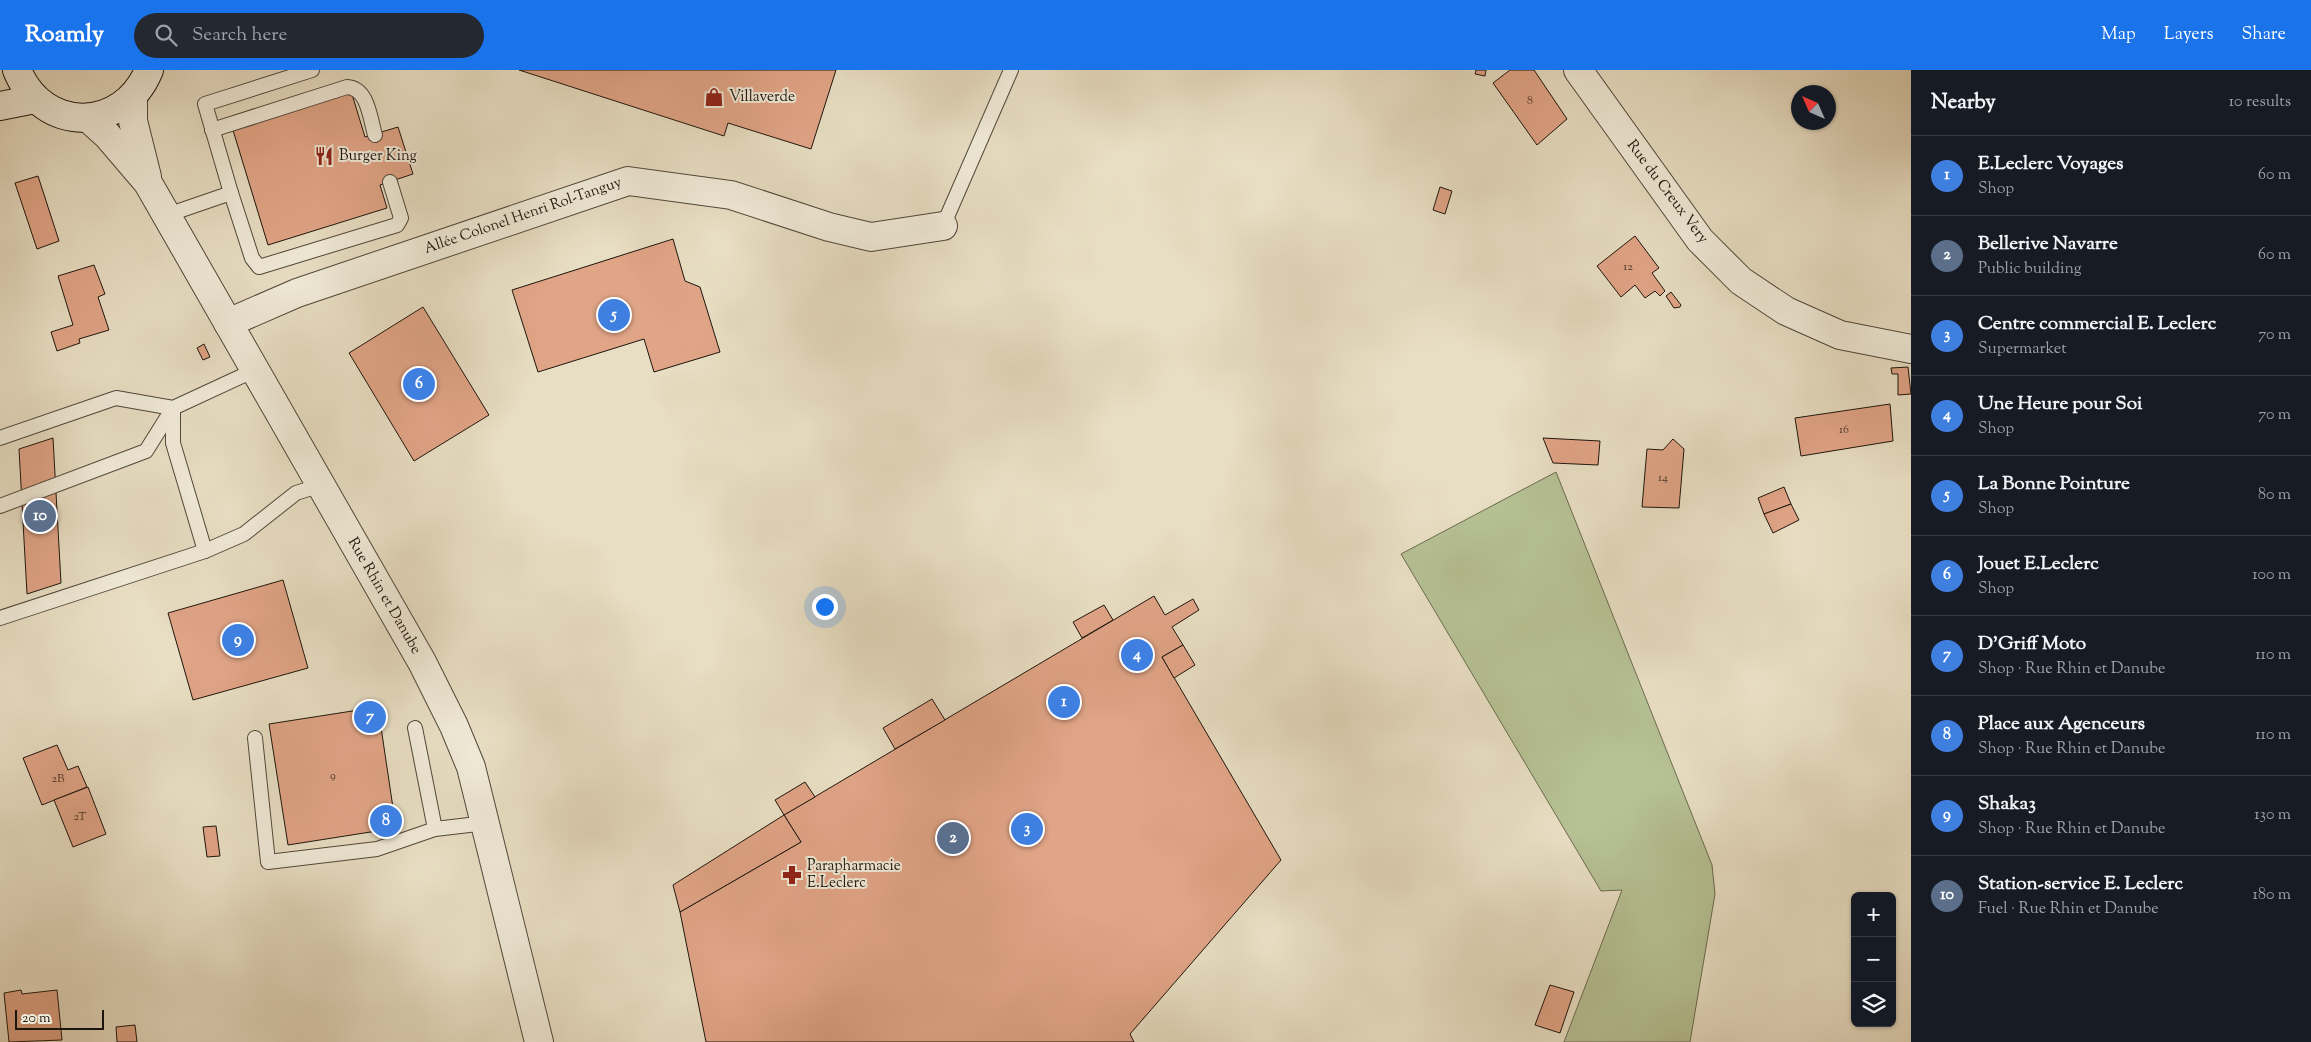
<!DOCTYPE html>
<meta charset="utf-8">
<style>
body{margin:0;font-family:"Sorts Mill Goudy",serif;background:#242831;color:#f1f3f6}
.controls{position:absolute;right:15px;bottom:15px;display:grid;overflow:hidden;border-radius:8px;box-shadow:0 1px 4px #0004}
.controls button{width:45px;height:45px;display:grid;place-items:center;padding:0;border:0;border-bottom:1px solid #363941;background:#171b24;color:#f1f3f6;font:25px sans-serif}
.compass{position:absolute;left:1791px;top:15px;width:45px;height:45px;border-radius:50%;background:#171b24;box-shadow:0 1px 4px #0004;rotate:315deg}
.scale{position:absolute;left:15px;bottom:12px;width:89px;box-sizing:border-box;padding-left:5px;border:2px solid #1d150d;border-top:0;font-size:14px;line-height:18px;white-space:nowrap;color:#1d150d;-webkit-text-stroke:4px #f0ead8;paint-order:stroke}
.you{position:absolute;left:824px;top:536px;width:18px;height:18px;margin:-12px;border:4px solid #fff;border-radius:50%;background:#1a73e8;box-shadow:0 0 0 8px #1a73e833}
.badge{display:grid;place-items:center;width:32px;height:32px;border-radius:50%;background:#1a73e8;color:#fff;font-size:16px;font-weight:700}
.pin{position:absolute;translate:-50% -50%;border:2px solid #fff;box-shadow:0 1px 5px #0006}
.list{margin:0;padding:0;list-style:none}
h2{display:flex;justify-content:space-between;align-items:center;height:65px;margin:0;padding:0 20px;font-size:21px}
h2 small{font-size:16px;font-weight:400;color:#9ea1a6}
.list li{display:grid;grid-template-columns:32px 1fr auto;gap:15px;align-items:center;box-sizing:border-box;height:80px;padding:0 20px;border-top:1px solid #363941}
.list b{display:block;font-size:19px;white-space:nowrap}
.list p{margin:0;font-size:16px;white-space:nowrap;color:#9ea1a6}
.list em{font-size:16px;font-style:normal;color:#9ea1a6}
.icon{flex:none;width:28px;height:28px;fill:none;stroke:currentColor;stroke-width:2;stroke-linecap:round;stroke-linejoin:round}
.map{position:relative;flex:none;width:1911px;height:972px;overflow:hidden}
header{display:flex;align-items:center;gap:30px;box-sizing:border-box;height:70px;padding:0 25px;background:#1a73e8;color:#fff}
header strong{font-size:24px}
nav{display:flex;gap:28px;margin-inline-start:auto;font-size:18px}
.search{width:350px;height:45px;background:#242831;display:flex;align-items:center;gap:12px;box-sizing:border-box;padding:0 18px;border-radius:28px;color:#9ea1a6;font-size:19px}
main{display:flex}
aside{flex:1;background:#171b24}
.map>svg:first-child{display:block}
</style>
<header>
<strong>Roamly</strong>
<div class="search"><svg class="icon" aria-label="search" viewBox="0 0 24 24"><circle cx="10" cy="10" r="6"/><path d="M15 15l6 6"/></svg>Search here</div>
<nav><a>Map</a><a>Layers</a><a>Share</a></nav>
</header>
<main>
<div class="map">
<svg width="1911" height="972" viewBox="0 0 1911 972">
<rect width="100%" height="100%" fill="#e8dec3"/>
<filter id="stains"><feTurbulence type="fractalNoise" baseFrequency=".004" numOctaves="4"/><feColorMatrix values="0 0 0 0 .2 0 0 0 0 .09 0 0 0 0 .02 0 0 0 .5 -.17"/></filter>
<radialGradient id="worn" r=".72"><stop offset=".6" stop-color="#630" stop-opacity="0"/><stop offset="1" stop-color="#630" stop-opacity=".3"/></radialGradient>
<path fill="#b6c194" stroke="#6a6b50" d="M1556,402l156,393 3,29 -25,148h-126l58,-152 -21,1 -200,-337z"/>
<g fill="#e0a486" stroke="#1d150d">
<path d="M519,0h317l-25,79 -83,-26 -4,13z"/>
<path d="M1476,0h10l-1,6 -10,-2z"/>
<path d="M1510,0h24l33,49 -30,26 -44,-62z"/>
<path d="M351,21l14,46 33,-10 15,47 -33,11 7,23 -119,37 -36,-118z"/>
<path d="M38,106l21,65 -22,8 -22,-66z"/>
<path d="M1440,117l12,4 -7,23 -12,-4z"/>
<path d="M1635,166l24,32 -7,5 13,18 -5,5 -5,-5 -10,7 -10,-13 -14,12 -24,-31z"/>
<path d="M673,169l12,42 15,6 20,65 -66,20 -10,-33 -106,33 -26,-82z"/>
<path d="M94,195l11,29 -7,3 11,33 -30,9 1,4 -23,8 -6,-19 22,-7 -15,-49z"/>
<path d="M1671,222l10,13 -1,2 -6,1 -8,-12z"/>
<path d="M423,237l66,108 -75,46 -65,-108z"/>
<path d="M204,274l6,13 -7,3 -6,-12z"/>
<path d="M1908,297l3,27 -13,1v-21h-6l-1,-6z"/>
<path d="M1890,334l3,37 -92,15 -6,-38z"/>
<path d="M53,368l8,145 -34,11 -8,-145z"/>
<path d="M1543,368l57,3 -2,24 -45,-2z"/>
<path d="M1673,369l11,10 -5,59 -37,-1 5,-58 16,1z"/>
<path d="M1784,417l7,17 -27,10 -6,-16z"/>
<path d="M1791,434l8,16 -26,13 -9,-19z"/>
<path d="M283,510l25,88 -115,32 -25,-87z"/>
<path d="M1154,526l11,19 28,-16 6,11 -27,17 11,18 -21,12 119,203 -151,174 4,8h-428l-26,-130 121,-70 -17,-27z"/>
<path d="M1104,535l9,15 -31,18 -9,-16z"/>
<path d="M1183,575l12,20 -21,13 -12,-21z"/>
<path d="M932,629l13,21 -50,29 -12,-21z"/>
<path d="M378,637l18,121 -108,17 -19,-121z"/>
<path d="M57,675l11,25 10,-4 9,21 -45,18 -19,-47z"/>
<path d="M805,712l10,15 -31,18 -9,-15z"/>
<path d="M88,717l18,47 -33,13 -19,-47z"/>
<path d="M784,745l17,27 -121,70 -7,-27z"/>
<path d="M216,756l4,30 -13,1 -4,-30z"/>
<path d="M1550,915l24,7 -14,41 -25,-8z"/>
<path d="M21,920l1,4 35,-4 5,50 -53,2 -5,-49z"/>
<path d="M135,955l2,17h-20l-1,-15z"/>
</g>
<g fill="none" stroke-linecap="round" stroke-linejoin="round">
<g stroke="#50473a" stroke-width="16">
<g id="service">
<path d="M212,60l135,-43c21,1 23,31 28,48"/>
<path d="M231,123l21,65 7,9 138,-42 4,-7 -11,-36"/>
<path d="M167,145l64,-22 -26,-89 107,-34"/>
<path d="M943,156l68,-156"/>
<path d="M173,339v34l32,108"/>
<path d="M0,368l116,-40 57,10 82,-38"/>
<path d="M0,436l146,-55 27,-43"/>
<path d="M0,548l205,-67 39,-17 52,-41 25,-8"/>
<path d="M415,658l20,101 51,-6"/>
<path d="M255,668l13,124 109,-13 58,-20"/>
</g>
</g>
<g stroke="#50473a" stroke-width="30">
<g id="minor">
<path d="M1578,0l122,170 41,41 45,30 54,24 71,14"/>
<path d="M133,27v24l14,56"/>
<path d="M88,48l19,17 41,48 274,479 32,64 17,41 68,275"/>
<path d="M228,253l69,-30 331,-112 103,14 98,32 42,10 72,-11"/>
</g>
</g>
<g stroke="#1d150d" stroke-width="30">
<g id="secondary">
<path d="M17,0c26,64 106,63 132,0"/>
<path d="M0,36l35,-7"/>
</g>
</g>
<use href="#service" stroke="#f0ead8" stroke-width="14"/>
<use href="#minor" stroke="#f0ead8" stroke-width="28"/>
<use href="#secondary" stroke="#f0ead8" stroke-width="28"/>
</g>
<defs>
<g id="shop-bare" transform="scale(1.5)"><path d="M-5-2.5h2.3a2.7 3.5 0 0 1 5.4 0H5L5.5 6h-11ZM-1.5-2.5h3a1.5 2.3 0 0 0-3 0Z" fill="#8f2418" stroke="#f0ead8" stroke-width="2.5" paint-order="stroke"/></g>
<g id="restaurant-bare" transform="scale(1.5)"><path d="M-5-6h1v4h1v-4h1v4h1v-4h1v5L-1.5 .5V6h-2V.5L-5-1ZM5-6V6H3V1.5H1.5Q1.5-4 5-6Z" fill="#8f2418" stroke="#f0ead8" stroke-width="2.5" paint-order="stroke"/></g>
<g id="pharmacy-bare" transform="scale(1.5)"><path d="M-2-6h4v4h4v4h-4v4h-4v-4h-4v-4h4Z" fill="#8f2418" stroke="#f0ead8" stroke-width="2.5" paint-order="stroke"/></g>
</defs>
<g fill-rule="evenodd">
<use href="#shop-bare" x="714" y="27"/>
<use href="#restaurant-bare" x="324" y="86"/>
<use href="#pharmacy-bare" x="792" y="805"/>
</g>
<g text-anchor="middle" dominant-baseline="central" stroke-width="4" stroke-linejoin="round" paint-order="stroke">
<g font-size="12" fill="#4e392b">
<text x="1530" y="31">8</text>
<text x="1628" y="197">12</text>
<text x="1844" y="360">16</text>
<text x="1663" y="408">14</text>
<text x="333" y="706">9</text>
<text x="58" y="709">2B</text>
<text x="80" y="747">2T</text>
</g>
<g font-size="15" fill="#1d150d" stroke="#f0ead8" text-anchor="start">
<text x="729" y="27">Villaverde</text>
<text x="339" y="86">Burger King</text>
<text x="807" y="796">Parapharmacie<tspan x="807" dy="17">E.Leclerc</tspan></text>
</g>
<g font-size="15" fill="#1d150d" stroke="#f0ead8">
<text transform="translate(1667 122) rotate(53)">Rue du Creux Very</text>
<text transform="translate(523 146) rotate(-19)">Allée Colonel Henri Rol-Tanguy</text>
<text transform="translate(384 526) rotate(60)">Rue Rhin et Danube</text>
</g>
</g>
<rect width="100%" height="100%" filter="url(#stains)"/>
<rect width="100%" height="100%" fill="url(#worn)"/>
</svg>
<div class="controls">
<button>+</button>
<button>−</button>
<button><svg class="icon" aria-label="layers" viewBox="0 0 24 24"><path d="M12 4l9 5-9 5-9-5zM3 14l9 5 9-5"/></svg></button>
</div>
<svg class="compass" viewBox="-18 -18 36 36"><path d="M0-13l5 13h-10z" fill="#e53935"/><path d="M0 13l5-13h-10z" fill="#9ea1a6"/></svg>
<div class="scale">20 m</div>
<div class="you"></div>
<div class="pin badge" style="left:1064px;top:632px;background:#3f7fe0">1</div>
<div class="pin badge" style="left:953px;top:768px;background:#5c6f8a">2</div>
<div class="pin badge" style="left:1027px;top:759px;background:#3f7fe0">3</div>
<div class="pin badge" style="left:1137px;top:585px;background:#3f7fe0">4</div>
<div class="pin badge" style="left:614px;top:245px;background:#3f7fe0">5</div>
<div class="pin badge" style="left:419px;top:314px;background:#3f7fe0">6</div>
<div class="pin badge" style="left:370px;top:647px;background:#3f7fe0">7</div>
<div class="pin badge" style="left:386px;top:751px;background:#3f7fe0">8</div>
<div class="pin badge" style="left:238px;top:570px;background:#3f7fe0">9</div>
<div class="pin badge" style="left:40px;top:446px;background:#5c6f8a">10</div>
</div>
<aside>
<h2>Nearby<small>10 results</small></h2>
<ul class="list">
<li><span class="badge" style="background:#3f7fe0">1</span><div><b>E.Leclerc Voyages</b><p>Shop</p></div><em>60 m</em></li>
<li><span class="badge" style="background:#5c6f8a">2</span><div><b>Bellerive Navarre</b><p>Public building</p></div><em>60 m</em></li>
<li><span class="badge" style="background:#3f7fe0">3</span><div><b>Centre commercial E. Leclerc</b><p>Supermarket</p></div><em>70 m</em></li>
<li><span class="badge" style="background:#3f7fe0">4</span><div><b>Une Heure pour Soi</b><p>Shop</p></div><em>70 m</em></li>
<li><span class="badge" style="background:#3f7fe0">5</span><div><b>La Bonne Pointure</b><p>Shop</p></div><em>80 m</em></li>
<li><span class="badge" style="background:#3f7fe0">6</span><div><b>Jouet E.Leclerc</b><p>Shop</p></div><em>100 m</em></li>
<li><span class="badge" style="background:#3f7fe0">7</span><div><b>D'Griff Moto</b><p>Shop · Rue Rhin et Danube</p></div><em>110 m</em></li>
<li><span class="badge" style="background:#3f7fe0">8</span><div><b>Place aux Agenceurs</b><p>Shop · Rue Rhin et Danube</p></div><em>110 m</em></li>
<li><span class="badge" style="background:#3f7fe0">9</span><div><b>Shaka3</b><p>Shop · Rue Rhin et Danube</p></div><em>130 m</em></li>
<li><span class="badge" style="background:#5c6f8a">10</span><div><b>Station-service E. Leclerc</b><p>Fuel · Rue Rhin et Danube</p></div><em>180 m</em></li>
</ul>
</aside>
</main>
